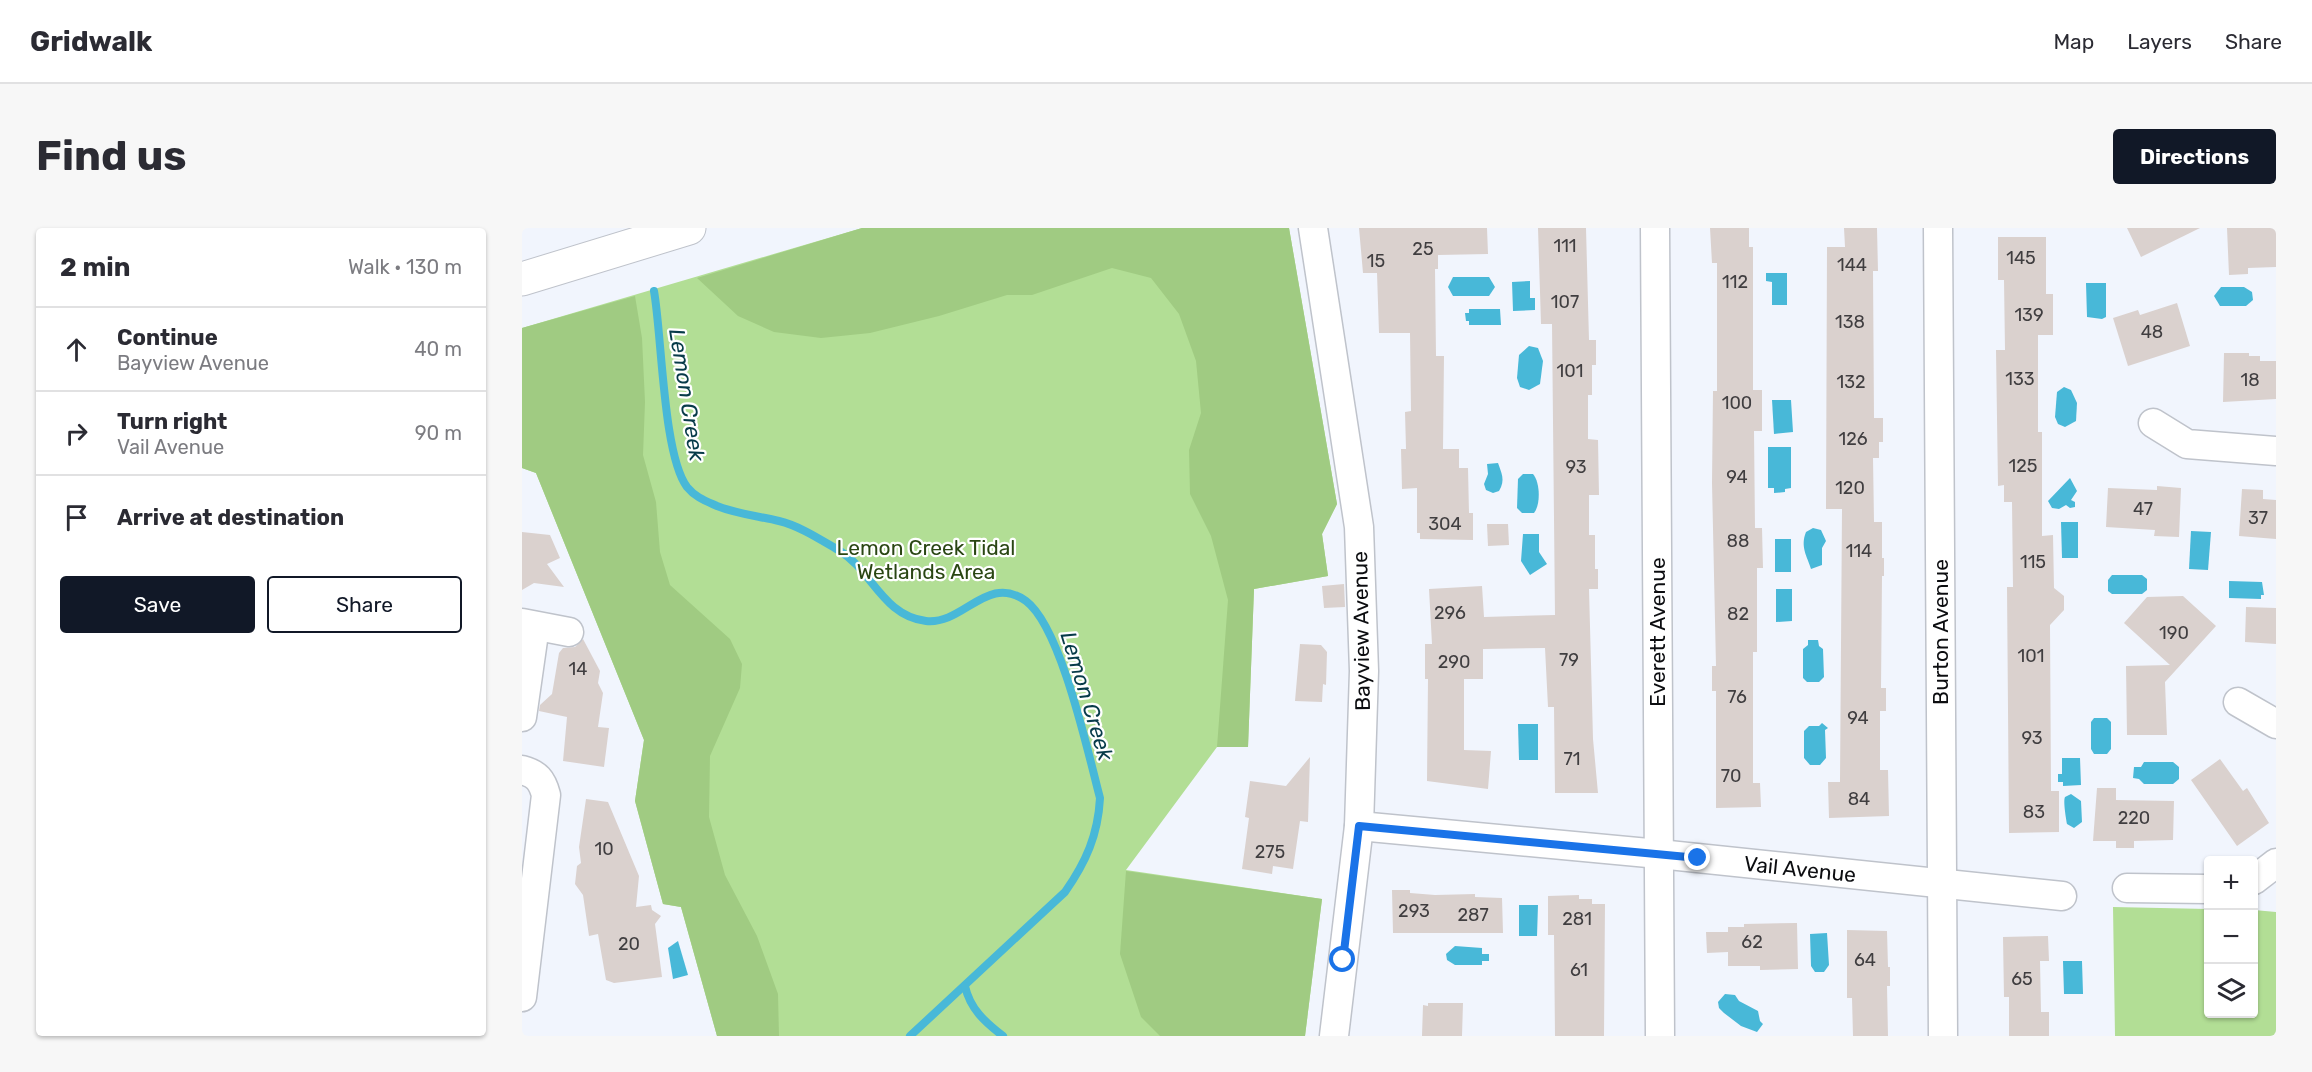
<!DOCTYPE html>
<meta charset="utf-8">
<style>
body{margin:0;font-family:Rubik,sans-serif;background:#f7f7f7;color:#2b2b33}
.controls{position:absolute;right:18px;bottom:18px;display:grid;overflow:hidden;border-radius:6px;box-shadow:0 2px 4px #0004}
.controls button{width:54px;height:54px;display:grid;place-items:center;padding:0;border:0;border-bottom:2px solid #e1e1e2;background:#fff;color:#2b2b33;font:30px sans-serif}
.stop{position:absolute;width:18px;height:18px;margin:-14px;border:4px solid #1a73e8;border-radius:50%;background:#fff}
.stop.end{background:#1a73e8;border-color:#fff;box-shadow:0 2px 6px #0008}
.list{margin:0;padding:0;list-style:none}
h2{display:flex;justify-content:space-between;align-items:center;height:78px;margin:0;padding:0 24px;font-size:26px}
h2 small{font-size:20px;font-weight:400;color:#7c7c81}
.list li{display:grid;grid-template-columns:39px 1fr auto;gap:18px;align-items:center;box-sizing:border-box;height:84px;padding:0 24px;border-top:2px solid #e1e1e2}
.list b{display:block;font-size:22px;white-space:nowrap}
.list p{margin:0;font-size:20px;white-space:nowrap;color:#7c7c81}
.list em{font-size:20px;font-style:normal;color:#7c7c81}
.actions{display:flex;gap:12px;padding:18px 24px}
.actions a{flex:1;padding:14px 0;border:2px solid #111827;border-radius:6px;text-align:center;font-size:21px;color:#111827}
.actions .main{background:#111827;color:#fff}
.icon{flex:none;width:33px;height:33px;fill:none;stroke:currentColor;stroke-width:2;stroke-linecap:round;stroke-linejoin:round}
.map{position:relative;flex:none;width:1754px;height:808px;overflow:hidden;border-radius:6px}
header{display:flex;align-items:center;gap:36px;box-sizing:border-box;height:84px;padding:0 30px;background:#fff;border-bottom:2px solid #e1e1e2}
header strong{font-size:28px}
nav{display:flex;gap:33px;margin-inline-start:auto;font-size:21px}
.intro{display:flex;align-items:center;justify-content:space-between;box-sizing:border-box;height:144px;padding:0 36px}
h1{margin:0;font-size:42px}
.button{padding:15px 27px;border-radius:6px;background:#111827;color:#fff;font-size:21px;font-weight:700}
main{display:flex;gap:36px;padding:0 36px}
aside{flex:1;background:#fff;border-radius:6px;box-shadow:0 2px 4px #0004}
.map>svg:first-child{display:block}
</style>
<header>
<strong>Gridwalk</strong>
<nav><a>Map</a><a>Layers</a><a>Share</a></nav>
</header>
<div class="intro"><h1>Find us</h1><a class="button">Directions</a></div>
<main>
<aside>
<h2>2 min<small>Walk · 130 m</small></h2>
<ul class="list">
<li><svg class="icon" aria-label="ahead" viewBox="0 0 24 24"><path d="M12 20V5M6 11l6-6 6 6"/></svg><div><b>Continue</b><p>Bayview Avenue</p></div><em>40 m</em></li>
<li><svg class="icon" aria-label="right" viewBox="0 0 24 24"><path d="M7 20v-9h11M14 6l5 5-5 5"/></svg><div><b>Turn right</b><p>Vail Avenue</p></div><em>90 m</em></li>
<li><svg class="icon" aria-label="arrive" viewBox="0 0 24 24"><path d="M6 21V4h12l-3 4 3 4H6"/></svg><div><b>Arrive at destination</b></div></li>
</ul>
<div class="actions"><a class="main">Save</a><a>Share</a></div>
</aside>
<div class="map">
<svg width="1754" height="808" viewBox="0 0 1754 808">
<rect width="100%" height="100%" fill="#f1f5fd"/>
<g fill="#b2de95">
<path d="M340,0h427l48,276 -15,30 6,42 -74,13 -6,158h-31l-91,123 196,29 -17,137h-588l-36,-129 -18,-3 -28,-103 9,-61 -108,-267 -14,-5v-140z"/>
<path d="M1591,679l95,2v105h46v-104l22,2v124h-161z"/>
</g>
<g fill="#a0cb82">
<path d="M340,0h427l48,276 -15,30 6,42 -74,13 -6,158h-31l11,-147 -17,-64 -21,-42 -1,-44 12,-37 -5,-52 -17,-47 -28,-36 -39,-10 -80,27h-25l-68,21 -69,17 -49,5 -47,-6 -36,-16 -41,-38z"/>
<path d="M113,68l7,42 3,64 -2,53 13,47 4,50 10,33 60,54 12,25 -2,24 -30,68 -1,61 16,58 32,61 21,58 1,42h-62l-36,-129 -18,-3 -28,-103 9,-61 -108,-267 -14,-5v-140z"/>
<path d="M604,643l196,28 -17,137h-145l-19,-19 -21,-63z"/>
</g>
<g fill="#48b8d8">
<path d="M1244,45h21v32h-15v-23l-6,-1z"/>
<path d="M931,49h36l6,10 -6,9h-36l-5,-9z"/>
<path d="M1008,53v17h5v12l-22,1 -1,-29z"/>
<path d="M1564,55h20v34l-4,2 -15,-2z"/>
<path d="M1699,59h23l8,5 1,8 -7,6h-26l-6,-10z"/>
<path d="M947,81h31l1,16h-32v-4h-3l-1,-8h4z"/>
<path d="M1007,118l9,2 5,13 -3,23 -11,6 -9,-3 -3,-9 2,-23z"/>
<path d="M1542,159l7,3 6,13 -1,18 -11,6 -7,-3 -3,-7 2,-25z"/>
<path d="M1250,172h19l2,32 -19,2z"/>
<path d="M1246,219h23v41l-6,1v3l-11,1v-5h-6z"/>
<path d="M976,235c3,9 8,17 1,28l-6,2 -7,-3 -2,-6 4,-10 -1,-10z"/>
<path d="M1001,246h10c7,8 8,30 1,39h-12l-5,-5 1,-29z"/>
<path d="M1548,250l7,13 -6,9 4,2v5l-5,1 -4,-3 -7,4 -7,-1 -4,-7z"/>
<path d="M1539,294h17v36h-16z"/>
<path d="M1291,300l8,2 5,11 -4,7v17l-11,4c-4,-13 -11,-22 -5,-37z"/>
<path d="M1669,303l20,1 -3,38 -19,-1z"/>
<path d="M1001,306h16v18l8,12 -17,11 -9,-14z"/>
<rect x="1253" y="311" width="16" height="33"/>
<path d="M1590,347h30l5,4v11l-5,4h-30l-4,-3v-11z"/>
<path d="M1707,353l33,1 2,13h-3v4l-32,-1z"/>
<path d="M1254,361h16v32l-16,1z"/>
<path d="M1286,412h10l1,6 4,3 1,28 -5,5h-12l-4,-4v-29l5,-4z"/>
<path d="M1572,490h13l4,4v27l-4,5h-13l-3,-5v-27z"/>
<path d="M1300,495l6,5 -3,2 1,28 -6,7h-10l-6,-7v-27l5,-5h10z"/>
<path d="M996,496h20v36h-19z"/>
<path d="M1540,530h18l1,27 -18,1v-4h-5v-8h4z"/>
<path d="M1622,534h29l6,5v12l-6,5h-29l-5,-5 -6,-1 1,-11h7z"/>
<path d="M1549,566l10,7 1,21 -8,6 -7,-4c-1,-6 -4,-23 -2,-27z"/>
<path d="M997,677h19l-1,31h-18z"/>
<path d="M1305,705l2,32 -5,7h-9l-4,-6 -1,-32z"/>
<path d="M156,713l10,34 -15,4 -5,-31z"/>
<path d="M933,718l27,2v6h7v7h-7v4h-27l-8,-5 -1,-6z"/>
<path d="M1541,733h19l1,33h-19z"/>
<path d="M1203,766l10,1 4,6 19,10 2,10 3,3 -6,8 -16,-6 -17,-13 -5,-5 -1,-6z"/>
</g>
<g fill="none" stroke-linecap="round" stroke-linejoin="round">
<g stroke="#48b8d8" stroke-width="8">
<path d="M132,63c8,45 9,164 33,196 8,10 19,14 30,19 20,8 41,10 62,15 21,5 42,19 61,30 32,20 43,65 86,70 38,4 61,-48 100,-20 35,26 62,152 74,197 -2,37 -14,64 -35,94l-155,144"/>
<path d="M443,758c5,23 20,36 38,50"/>
</g>
</g>
<g fill="#dad1ce">
<path d="M837,0h128l1,26 -50,1v14h-3l1,87h8l-1,93h16v19h9l1,45h4v27l-53,-1v-6h-3v-45l-15,1 -1,-40h5l-1,-37 6,-1 -1,-78h-31l-2,-60h-14z"/>
<path d="M1016,0h48l3,112h7v25h-4v30h-4v44l10,1 1,55h-10v40h6v34h3v20h-9l4,150 5,54h-43l-1,-86h-6l-3,-59 -62,1v30h-19v71l27,1 -3,38 -61,-8 1,-102h-3v-35h7l-3,-55 53,-3 2,31 71,-2 -3,-291h-11z"/>
<path d="M1188,0h39v19h4v143h9v41h-8l1,97h7l1,40h-6v84h-4v131h7l1,24 -45,1v-117h-4v-25h4l-4,-183 1,-92h4v-128h-5z"/>
<path d="M1322,0h33l1,43h-5l1,147h9v24h-4v16h-6l1,64h8v36h2v18h-2l-1,112h5v23h-6v59h8l1,46 -60,2 -1,-36h12l2,-273h-16l1,-262h18z"/>
<path d="M1605,0h73l-59,29z"/>
<path d="M1705,0h49v39l-28,1v6l-19,1z"/>
<path d="M1476,9h48v57h7v41h-15v97h4v104l11,-1 1,53 10,8v14l-14,15 1,166h8v41l-50,1 -2,-246h6l-1,-85h-8v-17l-6,1 -2,-136h9l-1,-70h-6z"/>
<path d="M1655,75l13,43 -62,20 -15,-48 25,-8 2,5z"/>
<path d="M1702,125h25v3h11v5h16v38l-53,3z"/>
<path d="M1635,258l24,2 -2,49 -25,-1 1,-6 -49,-3 2,-39 49,2z"/>
<path d="M1720,261l21,1v9l13,1v39l-37,-3z"/>
<path d="M965,296h21l1,21 -21,1z"/>
<path d="M0,304l28,3 10,23 -13,6 17,23 -30,-4 -12,7z"/>
<path d="M822,356l1,23 -21,1 -2,-22z"/>
<path d="M1661,368l33,30 -51,56 2,53h-40l-1,-69 44,-1 -46,-42 23,-26z"/>
<path d="M1724,379l30,1v36l-31,-2z"/>
<path d="M61,411l17,32 -2,12 5,10 -5,34 11,1 -5,39 -41,-6 4,-44 -28,-6 1,-6 12,-11 7,-41 4,-5 12,-1z"/>
<path d="M778,416l21,1 6,7 -1,33 -3,-1 -1,18 -27,-1z"/>
<path d="M788,529l-2,65 -8,-1 -7,48 -20,-3 -1,8 -30,-5 7,-51 -4,-1 5,-36 36,5z"/>
<path d="M1698,531l23,32 4,-3 22,35 -32,23 -46,-66z"/>
<path d="M1575,560h19v12l58,1 -1,39 -39,1v7h-18v-7h-23z"/>
<path d="M64,571l22,3 31,74 -3,31 15,-2 1,5 9,6 -6,8 7,53 -48,6 -8,-3 -8,-46 -9,2 -6,-41 -8,-11 2,-18 4,-3 -2,-16z"/>
<path d="M870,662h18v3l25,2 40,-1v3l27,1 1,35h-110z"/>
<path d="M1057,667v4h13v5h13l-1,132h-49l-1,-101h-6v-39z"/>
<path d="M1275,695l1,46 -38,1v-4h-32v-14l-21,1 -1,-21h22v-5h16v-3z"/>
<path d="M1325,702l40,1 1,36h2v19h-3l1,50h-35l-1,-38h-5z"/>
<path d="M1526,708l1,25h-9l1,51h8v24h-40v-39h-5l-1,-60z"/>
<path d="M906,775h35l-1,33h-40l1,-31 5,1z"/>
</g>
<g fill="none" stroke-linecap="round" stroke-linejoin="round">
<g stroke="#bfc3cb" stroke-width="31">
<g id="minor">
<path d="M791,0l46,299 5,144 -5,155 -25,210"/>
<path d="M1133,0l5,808"/>
<path d="M1416,0l5,808"/>
<path d="M1631,195l34,21 89,7"/>
<path d="M0,395l47,9"/>
<path d="M1716,474l38,22"/>
<path d="M0,489l13,-91"/>
<path d="M0,542c15,4 20,10 24,25l-24,202"/>
<path d="M837,598l300,28 403,42"/>
<path d="M1732,652l22,-17"/>
<path d="M1605,660l81,1"/>
</g>
</g>
<g stroke="#bfc3cb" stroke-width="35">
<path id="major" d="M0,51l167,-51"/>
</g>
<use href="#minor" stroke="#fff" stroke-width="28"/>
<use href="#major" stroke="#fff" stroke-width="33"/>
</g>
<g fill="none" stroke-linecap="round" stroke-linejoin="round">
<path stroke="#1a73e8" stroke-width="8" d="M821,732l16,-134 339,32"/>
</g>
<g text-anchor="middle" dominant-baseline="central" stroke-width="4.5" stroke-linejoin="round" paint-order="stroke">
<g font-size="18" fill="#403e40">
<text x="1043" y="18">111</text>
<text x="901" y="21">25</text>
<text x="1499" y="30">145</text>
<text x="854" y="33">15</text>
<text x="1330" y="37">144</text>
<text x="1213" y="54">112</text>
<text x="1043" y="74">107</text>
<text x="1507" y="87">139</text>
<text x="1328" y="94">138</text>
<text x="1630" y="104">48</text>
<text x="1048" y="143">101</text>
<text x="1498" y="151">133</text>
<text x="1728" y="152">18</text>
<text x="1329" y="154">132</text>
<text x="1215" y="175">100</text>
<text x="1331" y="211">126</text>
<text x="1501" y="238">125</text>
<text x="1054" y="239">93</text>
<text x="1215" y="249">94</text>
<text x="1328" y="260">120</text>
<text x="1621" y="281">47</text>
<text x="1736" y="290">37</text>
<text x="923" y="296">304</text>
<text x="1216" y="313">88</text>
<text x="1337" y="323">114</text>
<text x="1511" y="334">115</text>
<text x="928" y="385">296</text>
<text x="1216" y="386">82</text>
<text x="1652" y="405">190</text>
<text x="1509" y="428">101</text>
<text x="1047" y="432">79</text>
<text x="932" y="434">290</text>
<text x="56" y="441">14</text>
<text x="1215" y="469">76</text>
<text x="1336" y="490">94</text>
<text x="1510" y="510">93</text>
<text x="1050" y="531">71</text>
<text x="1209" y="548">70</text>
<text x="1337" y="571">84</text>
<text x="1512" y="584">83</text>
<text x="1612" y="590">220</text>
<text x="82" y="621">10</text>
<text x="748" y="624">275</text>
<text x="892" y="683">293</text>
<text x="951" y="687">287</text>
<text x="1055" y="691">281</text>
<text x="1230" y="714">62</text>
<text x="107" y="716">20</text>
<text x="1343" y="732">64</text>
<text x="1057" y="742">61</text>
<text x="1500" y="751">65</text>
</g>
<g font-size="21" fill="#2a4613" stroke="#fff">
<text x="404" y="319">Lemon Creek Tidal<tspan x="404" dy="24">Wetlands Area</tspan></text>
</g>
<g font-size="21" fill="#0c0d10" stroke="#fff">
<text transform="translate(839 403) rotate(-91)">Bayview Avenue</text>
<text transform="translate(1135 404) rotate(-90)">Everett Avenue</text>
<text transform="translate(1418 404) rotate(-90)">Burton Avenue</text>
<text transform="translate(1278 641) rotate(6)">Vail Avenue</text>
</g>
<g font-size="22" font-style="italic" fill="#073b49" stroke="#fff">
<text transform="translate(165 167) rotate(81)">Lemon Creek</text>
<text transform="translate(565 468) rotate(73)">Lemon Creek</text>
</g>
</g>
</svg>
<div class="controls">
<button>+</button>
<button>−</button>
<button><svg class="icon" aria-label="layers" viewBox="0 0 24 24"><path d="M12 4l9 5-9 5-9-5zM3 14l9 5 9-5"/></svg></button>
</div>
<div class="stop" style="left:821px;top:732px"></div>
<div class="stop end" style="left:1176px;top:630px"></div>
</div>
</main>
